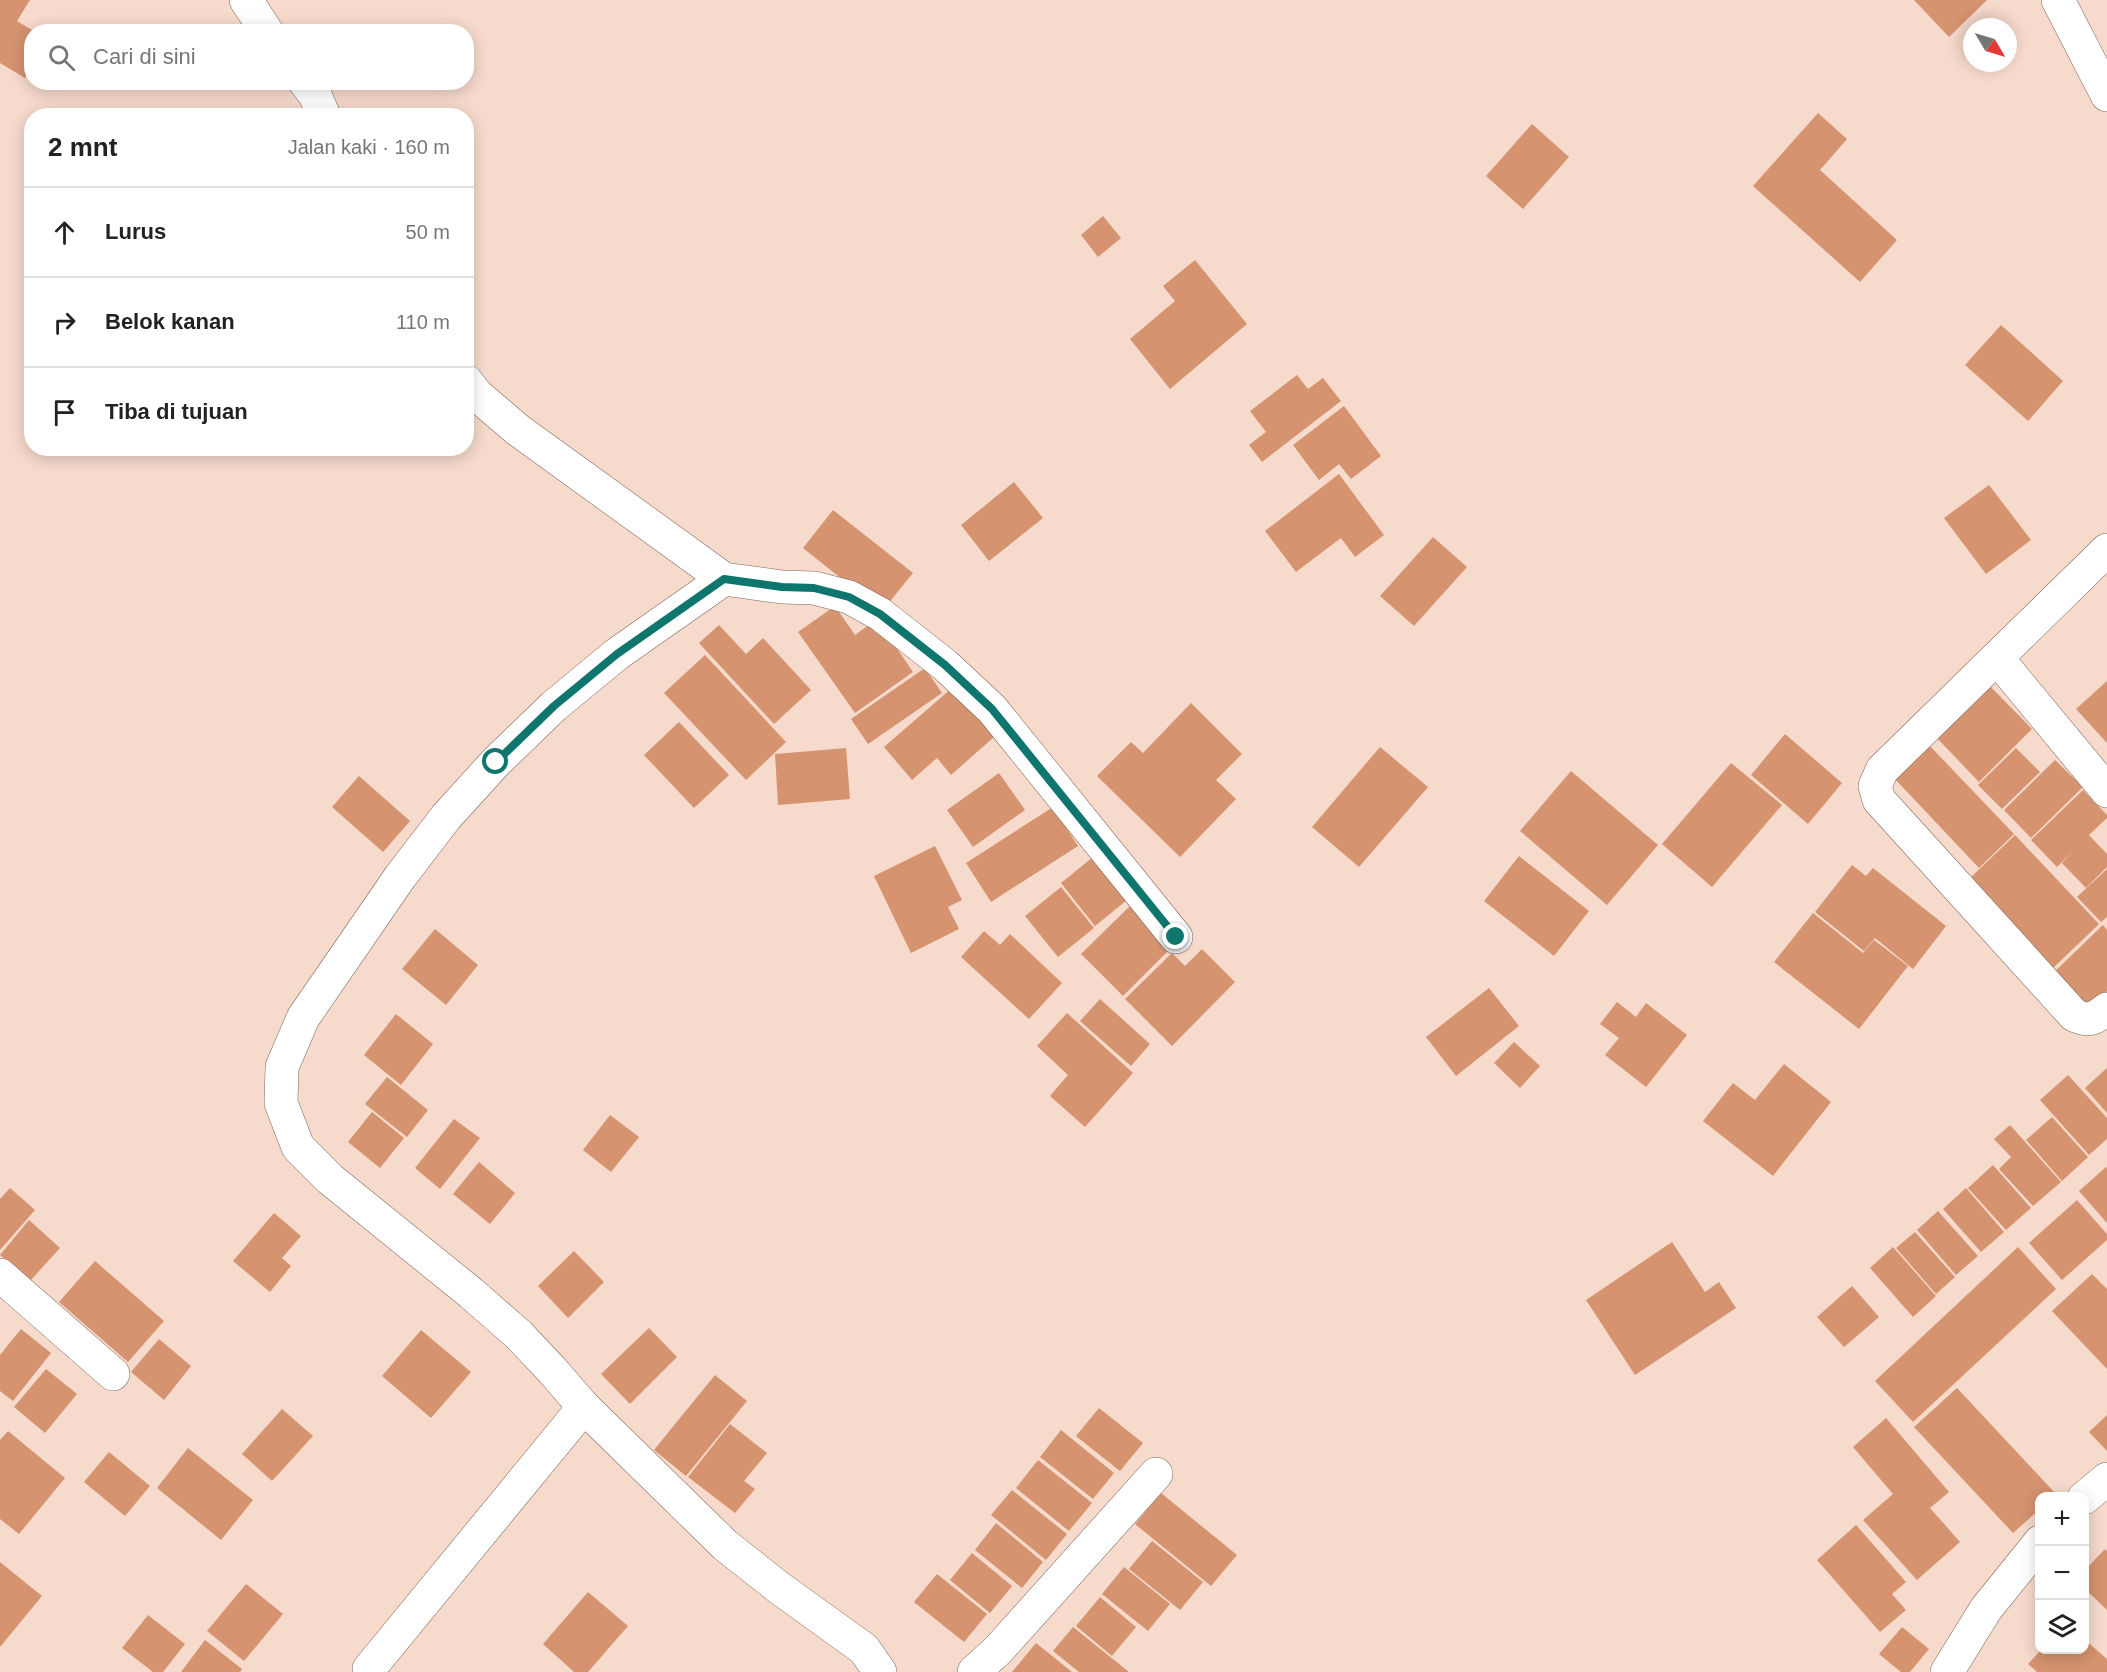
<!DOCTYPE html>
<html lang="id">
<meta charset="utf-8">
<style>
body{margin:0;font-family:Helvetica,sans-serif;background:#f2f2f2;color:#222}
.controls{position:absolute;right:18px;bottom:18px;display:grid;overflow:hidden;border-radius:12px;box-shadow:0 3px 15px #0003}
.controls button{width:54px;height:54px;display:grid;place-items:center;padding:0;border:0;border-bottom:2px solid #e0e0e0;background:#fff;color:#222;font:30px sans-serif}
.compass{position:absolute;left:1963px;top:18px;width:54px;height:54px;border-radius:50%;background:#fff;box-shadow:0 3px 15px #0003;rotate:128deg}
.stop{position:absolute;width:18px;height:18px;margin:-14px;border:4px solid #0f766e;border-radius:50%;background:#fff}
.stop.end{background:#0f766e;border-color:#fff;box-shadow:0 2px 6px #0008}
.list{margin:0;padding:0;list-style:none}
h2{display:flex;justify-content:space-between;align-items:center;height:78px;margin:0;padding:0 24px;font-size:26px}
h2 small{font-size:20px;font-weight:400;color:#767676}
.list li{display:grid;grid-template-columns:39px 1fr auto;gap:18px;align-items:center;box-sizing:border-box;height:90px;padding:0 24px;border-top:2px solid #e0e0e0}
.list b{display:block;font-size:22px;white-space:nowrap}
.list em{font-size:20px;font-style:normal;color:#767676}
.icon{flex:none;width:33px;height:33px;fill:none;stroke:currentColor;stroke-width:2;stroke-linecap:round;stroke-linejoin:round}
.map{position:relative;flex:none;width:2107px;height:1672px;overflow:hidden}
.search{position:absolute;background:#fff;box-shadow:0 3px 15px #0003;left:24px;top:24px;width:450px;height:66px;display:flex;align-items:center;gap:15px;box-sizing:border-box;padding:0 21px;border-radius:24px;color:#767676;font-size:22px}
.panel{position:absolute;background:#fff;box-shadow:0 3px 15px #0003;left:24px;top:108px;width:450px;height:348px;border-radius:24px}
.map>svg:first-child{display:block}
</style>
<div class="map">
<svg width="2107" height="1672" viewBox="0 0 2107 1672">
<rect width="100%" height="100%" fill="#f6dacc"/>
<g fill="#d5936f">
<path d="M0,0h30l-13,21 15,9v37l-7,11 -25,-15z"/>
<path d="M1914,0h73l-38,37z"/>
<path d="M1818,113l29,26 -27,31 77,70 -37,42 -107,-96z"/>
<path d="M1532,124l37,33 -46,52 -37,-33z"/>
<path d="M1103,216l18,22 -23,19 -17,-22z"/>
<path d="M1195,260l52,64 -77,65 -40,-50 45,-38 -12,-15z"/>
<path d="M2001,325l62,56 -35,40 -63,-56z"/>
<path d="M1297,375l11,14 15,-11 18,23 -79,61 -13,-17 17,-13 -16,-21z"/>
<path d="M1344,406l37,50 -30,23 -12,-15 -20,16 -26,-35z"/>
<path d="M1339,474l45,61 -29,22 -14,-19 -45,34 -31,-41z"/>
<path d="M1014,482l29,36 -54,43 -28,-36z"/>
<path d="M1989,485l42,55 -45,34 -42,-56z"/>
<path d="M833,510l80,63 -31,38 -79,-63z"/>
<path d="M1433,537l34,30 -53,59 -34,-30z"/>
<path d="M835,606l20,29 22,-16 36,53 -58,41 -57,-81z"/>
<path d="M719,625l27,29 17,-16 48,52 -37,34 -75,-81z"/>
<path d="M705,655l81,87 -40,38 -82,-87z"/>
<path d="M925,668l17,25 -74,51 -17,-25z"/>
<path d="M2107,681v62l-31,-34z"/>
<path d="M1986,682l46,47 -53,53 -46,-48z"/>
<path d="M952,688l42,49 -43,38 -14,-17 -25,22 -28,-33z"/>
<path d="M1191,703l51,51 -26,26 20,19 -56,58 -83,-81 34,-34 12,11z"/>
<path d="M679,722l50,53 -35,33 -50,-53z"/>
<path d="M1785,734l57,49 -34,41 -57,-49z"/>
<path d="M1928,744l86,90 -35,34 -86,-91z"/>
<path d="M1380,747l48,40 -69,80 -47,-40z"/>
<path d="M846,748l4,51 -72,6 -3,-51z"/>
<path d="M2016,748l24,24 -38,37 -24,-24z"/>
<path d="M2055,760l28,27 -52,51 -27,-28z"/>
<path d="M1731,763l51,42 -70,82 -50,-43z"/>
<path d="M1571,771l87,74 -51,60 -87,-74z"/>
<path d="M999,773l26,37 -52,37 -26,-37z"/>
<path d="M359,776l51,45 -27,31 -51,-45z"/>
<path d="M2083,790l24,25v3l-18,17 18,19v13l-21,21 -24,-25 12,-13 -17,17 -26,-27z"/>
<path d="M1053,807l25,39 -87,56 -25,-39z"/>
<path d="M2015,835l84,89 -48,46 -85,-88z"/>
<path d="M935,846l27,54 -14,7 11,22 -48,24 -37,-77z"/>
<path d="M1098,853l34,43 -37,30 -34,-43z"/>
<path d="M1519,856l70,55 -35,45 -70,-55z"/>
<path d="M1852,865l14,11 7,-8 73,58 -33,43 -38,-31 -11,13 -49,-39z"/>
<path d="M2107,869v48l-6,5 -24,-25z"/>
<path d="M1061,887l33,41 -36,29 -33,-41z"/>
<path d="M1130,906l42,41 -49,49 -42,-42z"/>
<path d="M1813,913l50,40 11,-13 34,26 -49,63 -85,-67z"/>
<path d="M2103,925l4,5v61l-23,22 -35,-36z"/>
<path d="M435,929l43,36 -32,40 -44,-36z"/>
<path d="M984,931l16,14 10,-11 52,49 -33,36 -68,-62z"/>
<path d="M1202,949l33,33 -63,64 -47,-47 47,-46 13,13z"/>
<path d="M1489,988l30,38 -63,50 -30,-39z"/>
<path d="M1100,999l50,45 -19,22 -51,-45z"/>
<path d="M1617,1002l19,15 10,-14 41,32 -41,52 -41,-32 14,-17 -19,-14z"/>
<path d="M1067,1013l66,60 -48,54 -35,-31 18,-21 -31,-29z"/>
<path d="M396,1014l37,30 -32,41 -37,-30z"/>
<path d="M1514,1042l26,24 -20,22 -26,-25z"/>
<path d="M1784,1064l47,38 -58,74 -70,-55 30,-38 22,17z"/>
<path d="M2107,1068v45l-22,-25z"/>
<path d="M2068,1075l39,43v21l-18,16 -49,-55z"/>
<path d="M387,1077l41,33 -21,27 -42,-33z"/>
<path d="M372,1112l32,26 -24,30 -32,-26z"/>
<path d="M610,1115l29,22 -28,35 -28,-22z"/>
<path d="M2052,1117l36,40 -26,24 -36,-41z"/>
<path d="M454,1119l26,19 -40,51 -25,-21z"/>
<path d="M2010,1125l51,57 -28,24 -34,-37 12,-12 -17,-18z"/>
<path d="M479,1162l36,31 -25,31 -37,-30z"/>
<path d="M1993,1165l38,43 -25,22 -38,-42z"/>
<path d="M2106,1167l1,1v55l-28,-32z"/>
<path d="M10,1188l25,22 -35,40v-51z"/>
<path d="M1966,1188l38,44 -23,20 -38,-43z"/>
<path d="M2077,1200l30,34v6l-45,40 -33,-37z"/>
<path d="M1938,1211l40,45 -22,19 -39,-45z"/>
<path d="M274,1213l27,23 -19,22 9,8 -21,26 -37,-31z"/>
<path d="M29,1220l31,28 -30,33 -30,-26z"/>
<path d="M1915,1232l40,45 -19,17 -40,-46z"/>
<path d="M1672,1242l33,50 14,-10 17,26 -101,67 -49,-75z"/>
<path d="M1893,1247l43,49 -23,21 -43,-49z"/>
<path d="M2018,1247l38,42 -143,133 -38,-41z"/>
<path d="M574,1251l30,31 -36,36 -30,-32z"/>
<path d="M95,1261l69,60 -36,41 -69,-60z"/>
<path d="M2092,1274l15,15v80l-55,-58z"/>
<path d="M1852,1286l27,31 -35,30 -27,-30z"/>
<path d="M649,1328l28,29 -47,47 -29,-30z"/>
<path d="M21,1329l30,24 -38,48 -13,-10v-36z"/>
<path d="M421,1330l50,42 -40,46 -49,-42z"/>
<path d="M159,1339l32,27 -27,34 -33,-28z"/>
<path d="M46,1369l31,25 -32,39 -31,-26z"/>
<path d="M715,1375l32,26 -61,75 -32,-26z"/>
<path d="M1957,1388l99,106 -3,2h-13v13l-27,24 -99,-106z"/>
<path d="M1099,1408l44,35 -23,28 -44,-35z"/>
<path d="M282,1409l31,27 -41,45 -30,-27z"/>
<path d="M2107,1415v36l-18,-19z"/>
<path d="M1886,1418l63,74 -19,16 30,34 -43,38 -54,-60 30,-26 -40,-47z"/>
<path d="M730,1424l37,29 -23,28 11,8 -20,24 -47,-36z"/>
<path d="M1061,1430l53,43 -21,26 -53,-42z"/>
<path d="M8,1431l57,47 -46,56 -19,-15v-79z"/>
<path d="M188,1448l65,52 -32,40 -64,-52z"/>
<path d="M109,1452l41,34 -25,30 -41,-34z"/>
<path d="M1038,1460l54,43 -23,28 -53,-43z"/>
<path d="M1012,1490l55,44 -21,26 -55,-45z"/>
<path d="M1161,1493l76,62 -26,31 -76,-62z"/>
<path d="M996,1523l47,39 -21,26 -47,-38z"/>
<path d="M1856,1525l50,57 -14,12 14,16 -26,22 -63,-72z"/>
<path d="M1152,1541l51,41 -23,28 -51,-41z"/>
<path d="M2105,1549l2,2v59l-23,-22v-17z"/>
<path d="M972,1553l40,33 -22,27 -40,-33z"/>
<path d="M0,1562l42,34 -42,51z"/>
<path d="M1124,1567l46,37 -22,27 -46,-37z"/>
<path d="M937,1574l50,40 -23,28 -50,-40z"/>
<path d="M246,1584l37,30 -39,47 -37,-30z"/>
<path d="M588,1592l40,34 -40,46h-14l-31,-28z"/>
<path d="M1100,1597l36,30 -24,29 -36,-30z"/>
<path d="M148,1615l37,29 -22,28h-10l-31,-24z"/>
<path d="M1073,1627l56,45h-50l-26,-21z"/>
<path d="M1902,1627l27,22 -19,23h-9l-22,-18z"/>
<path d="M2084,1639l23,20v13h-70l-9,-8 13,-14h43z"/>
<path d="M205,1640l37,29 -2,3h-59z"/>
<path d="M1036,1643l36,29h-60z"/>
</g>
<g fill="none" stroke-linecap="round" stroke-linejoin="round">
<g stroke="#7d6558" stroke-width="34">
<g id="minor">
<path d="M246,0l21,32"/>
<path d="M2058,0l49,95"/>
<path d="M305,82l10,13 9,21"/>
<path d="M466,381l11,14 41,35 206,149 58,8 32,1 35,9 31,17 65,51 47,44 184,228"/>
<path d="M2107,550l-225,220 -7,16 4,14 195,215c15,7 20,4 33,-6"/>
<path d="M724,579l-107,75 -63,52 -58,56 -50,55 -46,60 -97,141 -21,49 -1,36 17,44 32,32 141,114 48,42 33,35 32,37 141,138 53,42 86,62 16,23"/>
<path d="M1997,658l110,133"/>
<path d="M0,1275l113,99"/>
<path d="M2084,1498l23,-19"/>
<path d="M369,1669l215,-262"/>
<path d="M974,1672l24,-22 158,-176"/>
<path d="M1947,1672l39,-63 54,-67"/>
</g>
</g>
<use href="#minor" stroke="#fff" stroke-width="33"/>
</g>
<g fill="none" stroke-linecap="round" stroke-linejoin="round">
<path stroke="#0f766e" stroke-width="8" d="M496,762l58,-56 63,-52 107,-75 58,8 32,1 35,9 31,17 65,51 47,44 184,228"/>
</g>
</svg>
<div class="controls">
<button>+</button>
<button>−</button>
<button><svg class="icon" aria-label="layers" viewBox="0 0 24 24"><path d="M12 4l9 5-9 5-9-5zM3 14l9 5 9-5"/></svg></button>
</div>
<svg class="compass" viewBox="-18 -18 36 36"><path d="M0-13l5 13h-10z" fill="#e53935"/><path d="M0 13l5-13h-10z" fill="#767676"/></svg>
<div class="stop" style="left:496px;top:762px"></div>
<div class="stop end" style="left:1176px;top:937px"></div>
<div class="search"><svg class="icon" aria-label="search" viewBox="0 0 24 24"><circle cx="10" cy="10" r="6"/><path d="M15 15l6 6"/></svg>Cari di sini</div>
<section class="panel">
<h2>2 mnt<small>Jalan kaki · 160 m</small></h2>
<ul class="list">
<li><svg class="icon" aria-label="ahead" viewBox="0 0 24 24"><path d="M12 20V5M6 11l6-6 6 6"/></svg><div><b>Lurus</b></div><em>50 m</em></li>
<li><svg class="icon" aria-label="right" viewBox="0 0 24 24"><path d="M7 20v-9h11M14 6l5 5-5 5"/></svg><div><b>Belok kanan</b></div><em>110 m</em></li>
<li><svg class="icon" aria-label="arrive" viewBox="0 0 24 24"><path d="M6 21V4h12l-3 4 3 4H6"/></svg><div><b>Tiba di tujuan</b></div></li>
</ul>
</section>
</div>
